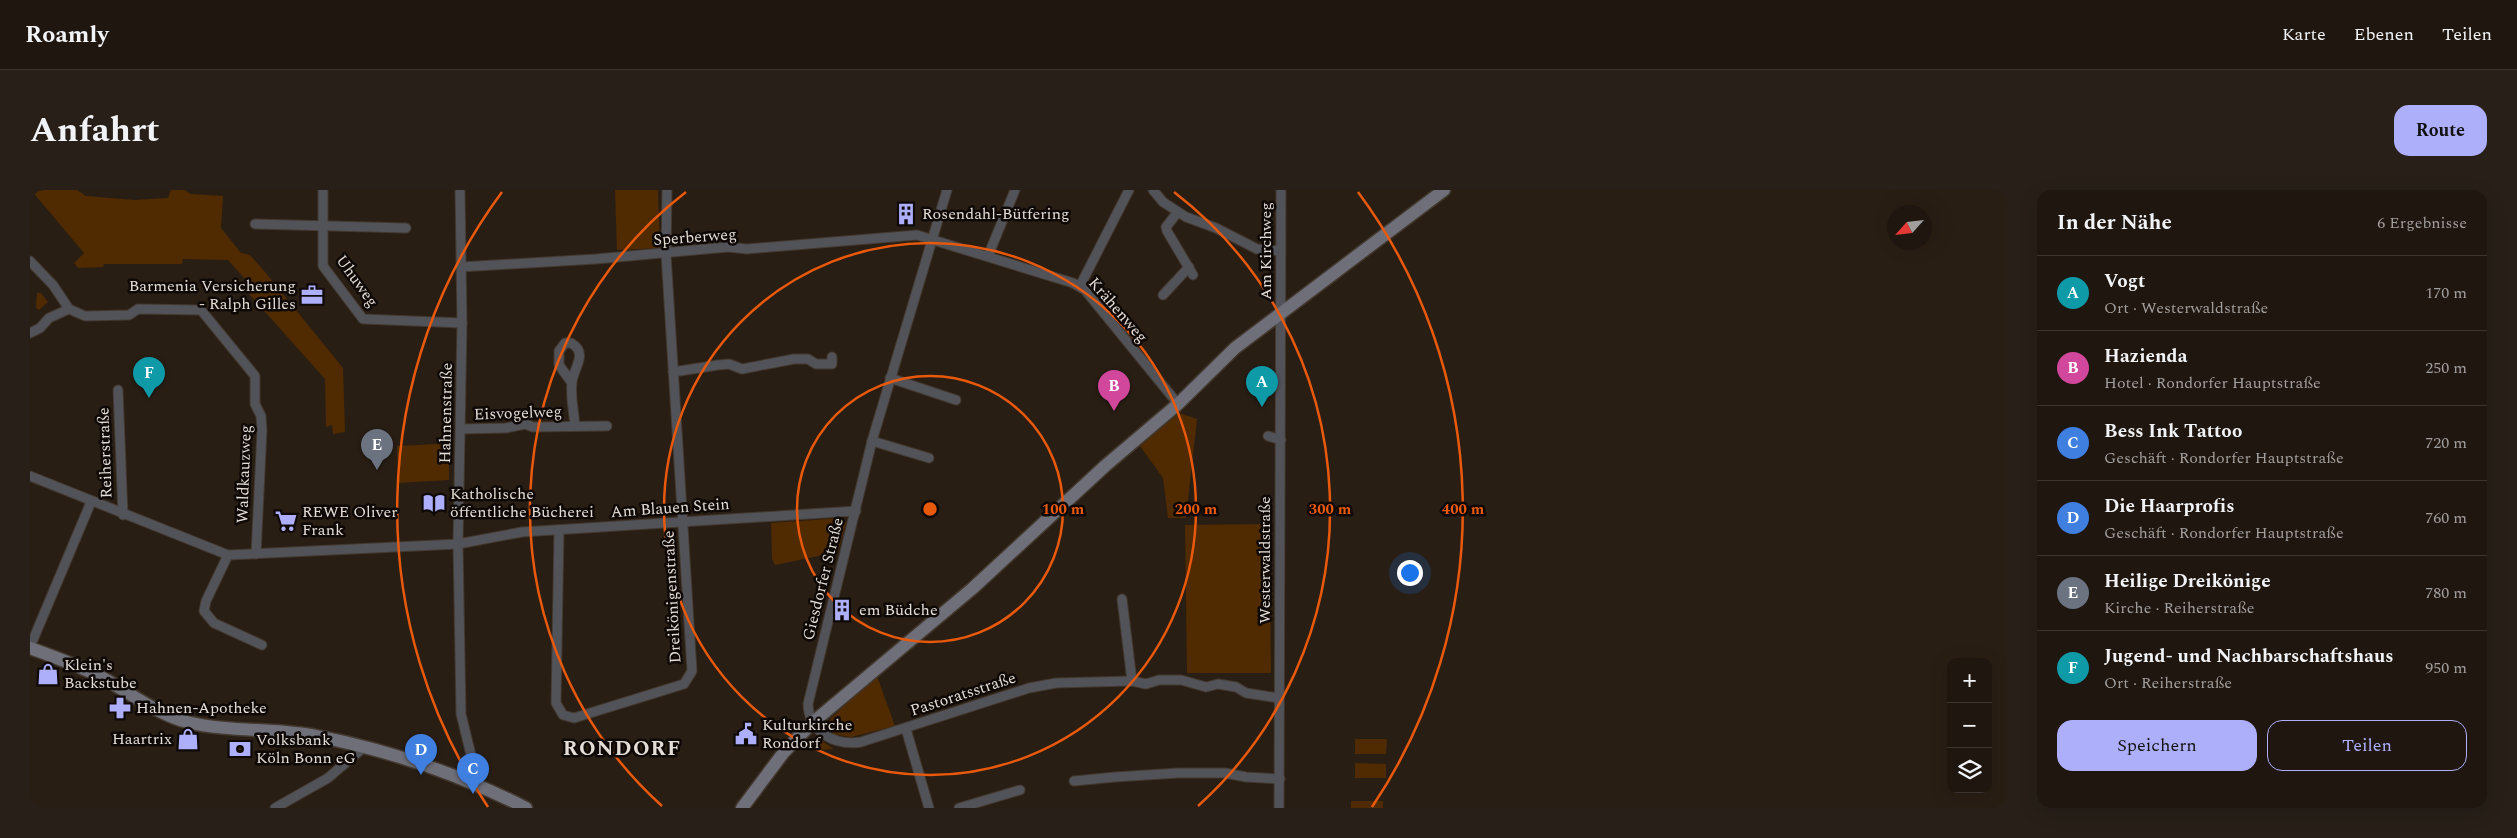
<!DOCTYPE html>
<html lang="de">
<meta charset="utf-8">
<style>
body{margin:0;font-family:Spectral,serif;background:#271f18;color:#f1f3f6}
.controls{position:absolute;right:15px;bottom:15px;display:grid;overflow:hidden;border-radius:10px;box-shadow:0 5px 20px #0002}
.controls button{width:45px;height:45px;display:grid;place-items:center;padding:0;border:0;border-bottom:1px solid #3c352f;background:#1f160f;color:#f1f3f6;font:25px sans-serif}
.compass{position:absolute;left:1857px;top:15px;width:45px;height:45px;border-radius:50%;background:#1f160f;box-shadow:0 5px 20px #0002;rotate:243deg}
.you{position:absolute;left:1379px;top:382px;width:18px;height:18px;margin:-12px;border:4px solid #fff;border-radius:50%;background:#1a73e8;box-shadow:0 0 0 8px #1a73e833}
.badge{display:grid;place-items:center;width:32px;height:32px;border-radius:50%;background:#adaffb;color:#fff;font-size:16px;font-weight:700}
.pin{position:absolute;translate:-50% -41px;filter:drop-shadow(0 1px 2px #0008)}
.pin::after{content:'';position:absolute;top:26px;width:18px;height:15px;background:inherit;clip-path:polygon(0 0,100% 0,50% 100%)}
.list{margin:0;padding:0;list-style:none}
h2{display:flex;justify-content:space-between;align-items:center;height:65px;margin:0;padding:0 20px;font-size:21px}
h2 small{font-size:16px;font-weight:400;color:#a19f9e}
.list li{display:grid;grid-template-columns:32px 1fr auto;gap:15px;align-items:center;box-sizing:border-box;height:75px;padding:0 20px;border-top:1px solid #3c352f}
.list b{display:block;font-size:19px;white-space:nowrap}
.list p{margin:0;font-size:16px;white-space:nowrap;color:#a19f9e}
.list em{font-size:16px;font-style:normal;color:#a19f9e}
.actions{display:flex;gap:10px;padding:15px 20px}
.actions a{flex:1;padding:11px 0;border:1px solid #adaffb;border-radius:15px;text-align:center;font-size:18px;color:#adaffb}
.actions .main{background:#adaffb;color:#111}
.icon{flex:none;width:28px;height:28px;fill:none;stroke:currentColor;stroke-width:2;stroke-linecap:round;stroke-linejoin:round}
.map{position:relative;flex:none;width:1977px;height:618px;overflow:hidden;border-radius:15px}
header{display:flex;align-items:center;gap:30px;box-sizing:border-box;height:70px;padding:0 25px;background:#1f160f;border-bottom:1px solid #3c352f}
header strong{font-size:24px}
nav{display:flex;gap:28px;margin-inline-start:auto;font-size:18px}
.intro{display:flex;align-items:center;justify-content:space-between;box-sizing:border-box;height:120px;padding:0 30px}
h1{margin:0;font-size:35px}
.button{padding:12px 22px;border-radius:15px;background:#adaffb;color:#111;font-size:18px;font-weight:700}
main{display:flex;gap:30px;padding:0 30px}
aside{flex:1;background:#1f160f;border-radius:15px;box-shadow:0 5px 20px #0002}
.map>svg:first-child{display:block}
</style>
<header>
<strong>Roamly</strong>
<nav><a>Karte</a><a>Ebenen</a><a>Teilen</a></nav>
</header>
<div class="intro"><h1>Anfahrt</h1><a class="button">Route</a></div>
<main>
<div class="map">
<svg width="1977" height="618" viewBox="0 0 1977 618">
<rect width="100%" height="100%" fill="#291e14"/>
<g fill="#502a01">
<path d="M1,0h46l9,6 48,4 34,-2 3,-8h14l5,4 33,2 -2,32 20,25 9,2 15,17 78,96 2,64 -12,2 -1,-9 -6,2 -1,-48 -76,-85 5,-5 -26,-29 -45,-1 -1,5h-78l-1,3 -25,1 -4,-5 10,-10z"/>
<path d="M585,0h43l2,58 -43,2z"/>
<path d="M7,103h4l7,9 -9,8 -3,-2z"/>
<path d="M1149,223l18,6 -11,99h-18l-5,-40 -23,-32z"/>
<path d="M419,245v45l-51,3 -1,-37 41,-2v-7z"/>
<path d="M812,328l4,5 -8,29 -63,13 -3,-6 -1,-36z"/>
<path d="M1239,334l2,149h-84l-2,-148z"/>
<path d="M847,486l18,50 -44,11 -18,-3 -5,-6 3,-10z"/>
<path d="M786,547l18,12 -15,1z"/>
<path d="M1325,549h32l-1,15h-31z"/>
<path d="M1325,573l31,1v14h-31z"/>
<rect x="1321" y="611" width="32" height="7"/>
</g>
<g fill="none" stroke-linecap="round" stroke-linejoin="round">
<g stroke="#43392f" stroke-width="11">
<g id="street">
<path d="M293,0v76l40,53 99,4"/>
<path d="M430,0l2,133 -4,221 3,170 17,70"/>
<path d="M917,0l-75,251 -64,263c1,29 28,42 53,38l168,-54 27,-5 76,-2 14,3 13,-4h22l25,7 12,-3 18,3 10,6 33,5"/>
<path d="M1123,0l10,12 23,15 30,11 41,21 23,2"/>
<path d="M1147,23l-11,14 1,4 26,44"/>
<path d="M225,34l151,4"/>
<path d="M958,66l27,-66"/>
<path d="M0,71l23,24 16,24 16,7 44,-1 9,-6 63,1 54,66v28l6,12 1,14 -6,124"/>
<path d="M431,77l135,-8 132,-12 19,2 170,-14 156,48 12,7 93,114"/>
<path d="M1050,96l49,-96"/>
<path d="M1133,105l26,-28"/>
<path d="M0,143l10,-5 9,-10 20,-9"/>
<path d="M643,182l45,-7 11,-1 13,5 52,-10h14l8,5h16v-7"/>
<path d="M860,188l66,22"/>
<path d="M542,193l-13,-18v-14l6,-8h6c18,10 2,26 1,39 -2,14 2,30 3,44"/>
<path d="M88,200l5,125"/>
<path d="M431,239l45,-1 19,-4 8,3 74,-1"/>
<path d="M1238,246l13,4"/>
<path d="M842,251l57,17"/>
<path d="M0,286l198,79 230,-11 64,-12 334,-21"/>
<path d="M529,340l-3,173 7,12 11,3 110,-34 8,-13 -26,-417 1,-64"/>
<path d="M198,365l-22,46 -2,10 10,12 48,22"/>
<path d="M1092,409l10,82"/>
<path d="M0,457l61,-145"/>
<path d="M876,539l23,79"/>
<path d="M1044,591l41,-4 63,-4h47l21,4 34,2"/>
<path d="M245,618l53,-30 35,-30"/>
<path d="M929,618l61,-18"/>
<path d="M1249,618l2,-618"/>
</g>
</g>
<g stroke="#43392f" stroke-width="15">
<g id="secondary">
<path d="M0,458c25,9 50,18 73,30 27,15 54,36 84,44 41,10 83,6 124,13 74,14 148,39 215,73"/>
<path d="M712,618l42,-56 28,-29 161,-135 132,-122 73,-62 57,-56 209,-158"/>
</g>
</g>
<use href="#street" stroke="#525259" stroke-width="9"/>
<use href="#secondary" stroke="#6e6f79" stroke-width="12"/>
</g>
<g fill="none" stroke="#e8590c" stroke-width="2.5">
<circle cx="900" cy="319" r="133"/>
<circle cx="900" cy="319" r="266"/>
<path d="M632 616A400 400 0 0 1 656 2M1144 2A400 400 0 0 1 1168 616"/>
<path d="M458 617A533 533 0 0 1 472 2M1328 2A533 533 0 0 1 1342 617"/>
</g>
<defs>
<g id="building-bare" transform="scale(1.725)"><path d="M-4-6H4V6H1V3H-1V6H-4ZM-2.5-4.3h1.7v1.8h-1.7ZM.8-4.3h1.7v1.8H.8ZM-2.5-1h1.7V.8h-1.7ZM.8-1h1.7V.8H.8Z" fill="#adaffb" stroke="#0e0906" stroke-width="2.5" paint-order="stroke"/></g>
<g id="office-bare" transform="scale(1.725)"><path d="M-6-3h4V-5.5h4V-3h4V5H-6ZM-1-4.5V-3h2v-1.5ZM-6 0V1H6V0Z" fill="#adaffb" stroke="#0e0906" stroke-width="2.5" paint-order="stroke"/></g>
<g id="library-bare" transform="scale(1.725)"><path d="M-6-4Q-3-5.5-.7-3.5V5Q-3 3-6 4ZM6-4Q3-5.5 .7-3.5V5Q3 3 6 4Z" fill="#adaffb" stroke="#0e0906" stroke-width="2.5" paint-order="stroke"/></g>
<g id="supermarket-bare" transform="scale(1.725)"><path d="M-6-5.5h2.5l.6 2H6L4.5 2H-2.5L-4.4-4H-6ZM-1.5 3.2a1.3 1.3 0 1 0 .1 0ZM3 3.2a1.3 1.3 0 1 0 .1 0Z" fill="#adaffb" stroke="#0e0906" stroke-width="2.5" paint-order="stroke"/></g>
<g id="shop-bare" transform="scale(1.725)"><path d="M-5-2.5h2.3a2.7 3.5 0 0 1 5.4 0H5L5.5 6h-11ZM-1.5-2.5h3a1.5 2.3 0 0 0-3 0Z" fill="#adaffb" stroke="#0e0906" stroke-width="2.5" paint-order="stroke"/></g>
<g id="pharmacy-bare" transform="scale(1.725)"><path d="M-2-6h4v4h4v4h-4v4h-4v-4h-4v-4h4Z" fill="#adaffb" stroke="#0e0906" stroke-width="2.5" paint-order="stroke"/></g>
<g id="civic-bare" transform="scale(1.725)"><path d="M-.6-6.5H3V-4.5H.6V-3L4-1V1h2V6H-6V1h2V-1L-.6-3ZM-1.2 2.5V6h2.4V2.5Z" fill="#adaffb" stroke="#0e0906" stroke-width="2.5" paint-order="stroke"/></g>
<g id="bank-bare" transform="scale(1.725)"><path d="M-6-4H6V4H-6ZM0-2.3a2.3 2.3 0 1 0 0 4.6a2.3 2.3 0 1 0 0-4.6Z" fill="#adaffb" stroke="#0e0906" stroke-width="2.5" paint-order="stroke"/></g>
</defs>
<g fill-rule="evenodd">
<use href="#building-bare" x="876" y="24"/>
<use href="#office-bare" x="282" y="105"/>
<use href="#library-bare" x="404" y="313"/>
<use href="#supermarket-bare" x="256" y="331"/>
<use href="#building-bare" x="812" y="420"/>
<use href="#shop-bare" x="18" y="484"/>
<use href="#pharmacy-bare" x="90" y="518"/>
<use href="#civic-bare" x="716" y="544"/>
<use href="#shop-bare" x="158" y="549"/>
<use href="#bank-bare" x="210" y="559"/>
</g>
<g text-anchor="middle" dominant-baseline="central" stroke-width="5" stroke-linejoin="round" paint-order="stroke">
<g font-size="16" fill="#e4dcd6" stroke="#0e0906" text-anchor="start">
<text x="892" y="24">Rosendahl-Bütfering</text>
<text x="266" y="96" text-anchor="end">Barmenia Versicherung<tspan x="266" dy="18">- Ralph Gilles</tspan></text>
<text x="420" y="304">Katholische<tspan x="420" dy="18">öffentliche Bücherei</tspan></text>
<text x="272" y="322">REWE Oliver<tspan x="272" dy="18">Frank</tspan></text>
<text x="829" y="420">em Büdche</text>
<text x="34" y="475">Klein's<tspan x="34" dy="18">Backstube</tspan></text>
<text x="106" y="518">Hahnen-Apotheke</text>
<text x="732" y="535">Kulturkirche<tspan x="732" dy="18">Rondorf</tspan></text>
<text x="142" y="549" text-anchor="end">Haartrix</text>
<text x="226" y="550">Volksbank<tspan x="226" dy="18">Köln Bonn eG</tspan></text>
</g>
<g font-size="16" fill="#e4dcd6" stroke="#0e0906">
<text transform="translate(665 47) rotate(-4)">Sperberweg</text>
<text transform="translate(1236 61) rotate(-90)">Am Kirchweg</text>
<text transform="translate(327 91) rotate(54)">Uhuweg</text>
<text transform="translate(1088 120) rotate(49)">Krähenweg</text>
<text transform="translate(416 223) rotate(-89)">Hahnenstraße</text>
<text transform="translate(488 223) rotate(-2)">Eisvogelweg</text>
<text transform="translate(75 263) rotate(-92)">Reiherstraße</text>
<text transform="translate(214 284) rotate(-88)">Waldkauzweg</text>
<text transform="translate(640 318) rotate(-4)">Am Blauen Stein</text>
<text transform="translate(1235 370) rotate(-90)">Westerwaldstraße</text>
<text transform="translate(793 389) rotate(-76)">Giesdorfer Straße</text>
<text transform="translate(642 407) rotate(-93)">Dreikönigenstraße</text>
<text transform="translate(933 504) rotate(-18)">Pastoratsstraße</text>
</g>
<g font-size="21" font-weight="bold" letter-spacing="1" fill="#e4dcd6" stroke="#0e0906">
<text x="592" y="559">RONDORF</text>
</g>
</g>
<circle cx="900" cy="319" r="8" fill="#e8590c" stroke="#0e0906" stroke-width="2.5"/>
<g font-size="15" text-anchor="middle" font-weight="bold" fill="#e8590c" stroke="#0e0906" stroke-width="5" stroke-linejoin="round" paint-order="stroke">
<text x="1033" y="324">100 m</text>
<text x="1166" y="324">200 m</text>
<text x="1300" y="324">300 m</text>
<text x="1433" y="324">400 m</text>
</g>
</svg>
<div class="controls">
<button>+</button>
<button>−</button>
<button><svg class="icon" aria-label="layers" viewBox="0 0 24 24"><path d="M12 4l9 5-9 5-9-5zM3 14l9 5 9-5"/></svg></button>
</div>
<svg class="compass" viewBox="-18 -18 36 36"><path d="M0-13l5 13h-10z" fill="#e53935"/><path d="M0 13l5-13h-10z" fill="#a19f9e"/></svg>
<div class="you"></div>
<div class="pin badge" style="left:1232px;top:217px;background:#0f9aa8">A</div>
<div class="pin badge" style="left:1084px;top:221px;background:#d1479c">B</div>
<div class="pin badge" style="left:443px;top:604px;background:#3f7fe0">C</div>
<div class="pin badge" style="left:391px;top:585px;background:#3f7fe0">D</div>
<div class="pin badge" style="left:347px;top:280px;background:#6b7280">E</div>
<div class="pin badge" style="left:119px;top:208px;background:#0f9aa8">F</div>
</div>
<aside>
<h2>In der Nähe<small>6 Ergebnisse</small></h2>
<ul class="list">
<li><span class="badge" style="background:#0f9aa8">A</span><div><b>Vogt</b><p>Ort · Westerwaldstraße</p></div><em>170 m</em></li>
<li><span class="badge" style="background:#d1479c">B</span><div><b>Hazienda</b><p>Hotel · Rondorfer Hauptstraße</p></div><em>250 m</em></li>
<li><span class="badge" style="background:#3f7fe0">C</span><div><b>Bess Ink Tattoo</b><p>Geschäft · Rondorfer Hauptstraße</p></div><em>720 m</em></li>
<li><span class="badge" style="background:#3f7fe0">D</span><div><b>Die Haarprofis</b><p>Geschäft · Rondorfer Hauptstraße</p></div><em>760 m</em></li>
<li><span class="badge" style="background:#6b7280">E</span><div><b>Heilige Dreikönige</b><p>Kirche · Reiherstraße</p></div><em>780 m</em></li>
<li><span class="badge" style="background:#0f9aa8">F</span><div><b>Jugend- und Nachbarschaftshaus</b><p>Ort · Reiherstraße</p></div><em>950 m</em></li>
</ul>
<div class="actions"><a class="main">Speichern</a><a>Teilen</a></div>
</aside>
</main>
